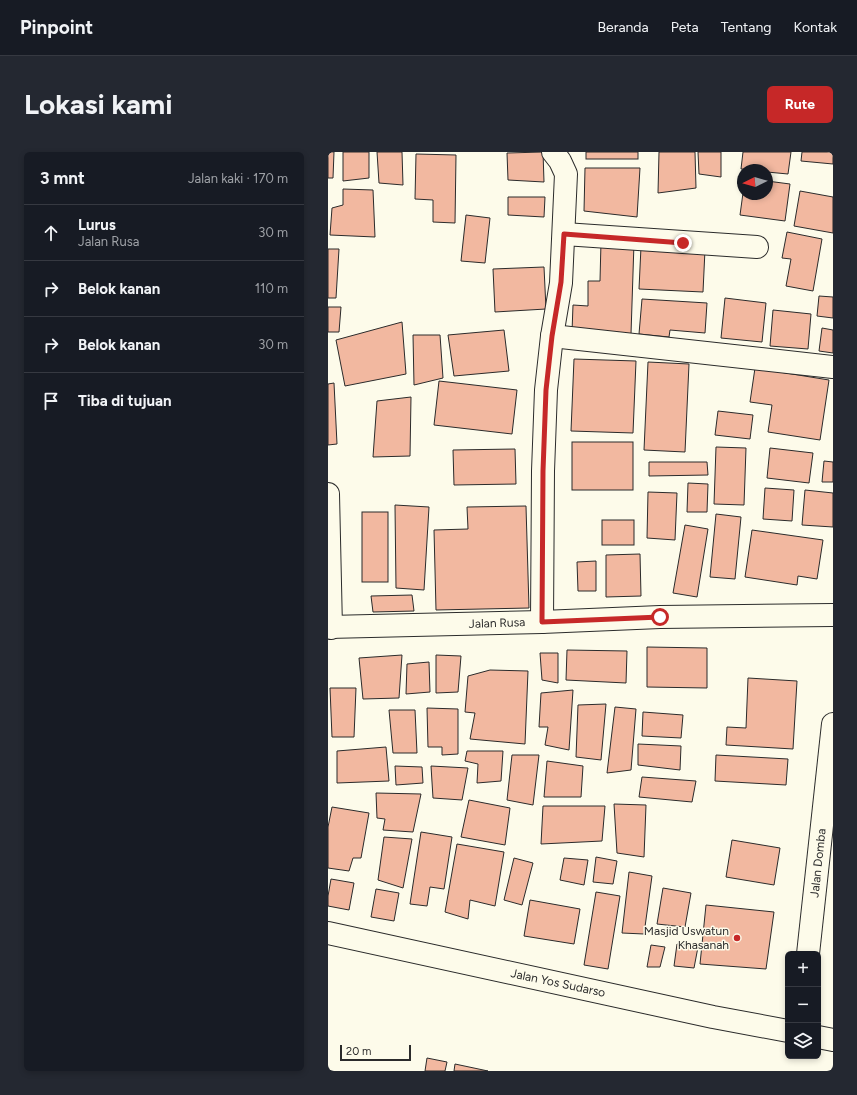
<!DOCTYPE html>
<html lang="id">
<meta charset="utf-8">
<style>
body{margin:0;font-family:Figtree,sans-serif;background:#242831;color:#f1f3f6}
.controls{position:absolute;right:12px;bottom:12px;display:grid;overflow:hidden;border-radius:6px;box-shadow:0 2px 6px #0003}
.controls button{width:36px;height:36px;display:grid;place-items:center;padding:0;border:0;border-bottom:1px solid #363941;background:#171b24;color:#f1f3f6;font:20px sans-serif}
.compass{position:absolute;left:409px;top:12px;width:36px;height:36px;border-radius:50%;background:#171b24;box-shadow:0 2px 6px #0003;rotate:265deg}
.scale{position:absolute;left:12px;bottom:10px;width:71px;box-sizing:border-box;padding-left:4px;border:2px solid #2b2b2b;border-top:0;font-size:11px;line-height:14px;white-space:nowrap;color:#2b2b2b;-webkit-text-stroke:3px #fdfbea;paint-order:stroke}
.stop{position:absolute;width:12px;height:12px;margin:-9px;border:3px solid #c62828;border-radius:50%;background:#fff}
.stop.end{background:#c62828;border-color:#fff;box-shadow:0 1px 4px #0008}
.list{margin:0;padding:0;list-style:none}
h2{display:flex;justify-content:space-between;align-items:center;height:52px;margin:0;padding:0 16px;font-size:17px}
h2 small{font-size:13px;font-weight:400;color:#9ea1a6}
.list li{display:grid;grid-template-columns:26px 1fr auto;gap:12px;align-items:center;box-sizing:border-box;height:56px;padding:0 16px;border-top:1px solid #363941}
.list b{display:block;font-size:15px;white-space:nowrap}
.list p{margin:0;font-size:13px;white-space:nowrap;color:#9ea1a6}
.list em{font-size:13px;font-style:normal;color:#9ea1a6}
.icon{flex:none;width:22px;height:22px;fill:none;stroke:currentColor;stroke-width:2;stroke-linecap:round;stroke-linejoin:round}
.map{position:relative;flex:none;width:505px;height:919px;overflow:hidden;border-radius:6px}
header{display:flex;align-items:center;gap:24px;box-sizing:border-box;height:56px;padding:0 20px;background:#171b24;border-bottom:1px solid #363941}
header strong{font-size:19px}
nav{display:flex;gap:22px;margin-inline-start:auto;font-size:14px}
.intro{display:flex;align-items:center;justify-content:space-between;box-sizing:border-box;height:96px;padding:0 24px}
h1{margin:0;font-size:28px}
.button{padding:10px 18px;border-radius:6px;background:#c62828;color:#fff;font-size:14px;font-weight:700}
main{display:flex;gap:24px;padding:0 24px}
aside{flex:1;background:#171b24;border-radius:6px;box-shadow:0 2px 6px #0003}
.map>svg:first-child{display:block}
</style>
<header>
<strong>Pinpoint</strong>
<nav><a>Beranda</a><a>Peta</a><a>Tentang</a><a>Kontak</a></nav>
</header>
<div class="intro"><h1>Lokasi kami</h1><a class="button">Rute</a></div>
<main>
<aside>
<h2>3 mnt<small>Jalan kaki · 170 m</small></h2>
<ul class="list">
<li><svg class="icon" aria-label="ahead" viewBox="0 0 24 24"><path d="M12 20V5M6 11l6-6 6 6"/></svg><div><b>Lurus</b><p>Jalan Rusa</p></div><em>30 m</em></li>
<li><svg class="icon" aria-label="right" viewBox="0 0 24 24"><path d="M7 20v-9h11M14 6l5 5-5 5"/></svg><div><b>Belok kanan</b></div><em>110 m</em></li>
<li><svg class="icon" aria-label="right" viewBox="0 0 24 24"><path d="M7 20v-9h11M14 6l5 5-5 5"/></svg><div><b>Belok kanan</b></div><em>30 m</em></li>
<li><svg class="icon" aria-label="arrive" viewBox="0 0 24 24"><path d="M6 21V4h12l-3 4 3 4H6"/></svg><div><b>Tiba di tujuan</b></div></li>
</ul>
</aside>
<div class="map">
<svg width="505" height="919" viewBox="0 0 505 919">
<rect width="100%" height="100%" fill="#fdfbea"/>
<g fill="#f2b8a0" stroke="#2b2b2b">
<path d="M0,0h6l-1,26h-5z"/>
<path d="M15,0h26v26l-26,3z"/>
<path d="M49,0h25l1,33 -24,-2z"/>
<path d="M215,0l1,30 -36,-2 -1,-27z"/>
<rect x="258" y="0" width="52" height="7"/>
<path d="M331,0h36l1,36 -38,5z"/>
<path d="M370,0h23v25l-22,-3z"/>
<path d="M415,0h48l-3,22 -21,-2v-2l-26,-1z"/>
<path d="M474,0h31v12l-32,-3z"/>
<path d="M88,2l40,1 -1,68 -22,-1v-22l-18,-1z"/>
<path d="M257,16h55l-3,49 -53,-6z"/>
<path d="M439,29l23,3 -5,37 -45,-6 3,-22v1h24z"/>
<path d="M15,37l30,1 2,47 -45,-2 2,-27 11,-3z"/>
<path d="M472,39l33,6v36l-39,-7z"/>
<path d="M180,45h37l-1,20 -36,-2z"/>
<path d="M138,63l24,3 -5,45 -24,-2z"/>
<path d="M459,80l35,7 -9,52 -27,-5 5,-27 -9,-1z"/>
<path d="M273,90l33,1 -3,91 -59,-2 1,-27 15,1v-25h12z"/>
<path d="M313,95l64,3 -2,42 -64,-3z"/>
<path d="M0,97h11l-3,49h-8z"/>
<path d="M216,115l2,42 -51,3 -2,-43z"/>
<path d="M491,144l14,1v21l-16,-2z"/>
<path d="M397,146l41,5 -4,39 -41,-4z"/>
<path d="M314,147l65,4 -2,30 -35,-3 -1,7 -30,-3z"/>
<path d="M0,155h13l-2,25h-11z"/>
<path d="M445,158l38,4 -3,35 -38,-3z"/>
<path d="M74,170l4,52 -61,12 -9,-46z"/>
<path d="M494,176l11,2v23l-14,-2z"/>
<path d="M176,178l5,41 -55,5 -6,-41z"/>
<path d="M85,183h27l3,43 -29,7z"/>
<path d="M246,207l62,2 -3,72 -62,-2z"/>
<path d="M320,210l41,2 -4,88 -41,-2z"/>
<path d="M427,216l74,12 -9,60 -52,-8 4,-27 -22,-3z"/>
<path d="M111,229l78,9 -5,44 -78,-9z"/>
<path d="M6,231l3,61 -9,1v-61z"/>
<path d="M83,245l-1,59 -37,1 4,-56z"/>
<path d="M390,259l35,4 -3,24 -35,-4z"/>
<rect x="244" y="290" width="61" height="48"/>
<path d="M388,295l30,1 -2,57 -30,-1z"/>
<path d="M442,296l43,5 -4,30 -42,-5z"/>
<path d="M187,297l1,35 -62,1 -1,-35z"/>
<path d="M496,309l9,1v20h-11z"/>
<path d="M321,310h58l1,13 -59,1z"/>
<path d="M360,331l20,1 -1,28h-20z"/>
<path d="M437,336l29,2 -2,31 -29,-2z"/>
<path d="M477,338l28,3v34l-31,-2z"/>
<path d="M320,340l29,1 -2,47 -28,-2z"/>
<path d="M67,353l34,2 -5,83 -28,-2z"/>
<path d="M198,354l3,102 -93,2 -2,-80 34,-1 -1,-22z"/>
<rect x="34" y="360" width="26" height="70"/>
<path d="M388,362l25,3 -6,62 -25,-2z"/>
<rect x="274" y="368" width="32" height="25"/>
<path d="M357,373l23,4 -11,68 -24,-4z"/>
<path d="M424,378l71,10 -6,39 -19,-3 -1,9 -52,-8z"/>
<path d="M312,402l1,42 -35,1v-42z"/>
<path d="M268,409v30h-18l-1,-29z"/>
<path d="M84,443l2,16 -41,1 -2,-16z"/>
<path d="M319,495l60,1v40l-60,-1z"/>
<path d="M239,498l60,1 -1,32 -60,-3z"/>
<path d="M212,501h18v30l-16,-3z"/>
<path d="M74,503l-3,43 -36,1 -4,-41z"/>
<path d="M108,503l25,1 -3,36 -22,1z"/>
<path d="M101,510l1,30 -24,2 1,-30z"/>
<path d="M162,518l38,1 -3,73 -55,-5 5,-26 -10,-1 3,-36z"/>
<path d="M420,526l49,3 -4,68 -67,-4 1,-18 19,1z"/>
<path d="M2,536h26l-2,49h-22z"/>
<path d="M245,538l-4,60 -24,-5 3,-18h-9l2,-34z"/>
<path d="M278,552l-5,56 -25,-3 2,-52z"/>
<path d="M287,555l21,2 -5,61 -24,3z"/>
<path d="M99,556l31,1v45l-16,1v-8h-14z"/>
<path d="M61,558h26l2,43h-24z"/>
<path d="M315,560l40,3 -2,23 -39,-2z"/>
<path d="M310,592l43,2 -1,24 -42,-5z"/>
<path d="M58,595l3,34 -52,2v-32z"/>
<path d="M139,599h36l-2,30 -24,2 1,-19 -13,-3z"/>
<path d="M184,603h27l-6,50 -26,-5z"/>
<path d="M388,603l72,4 -2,26 -71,-4z"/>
<path d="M219,609l36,5 -2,31h-37z"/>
<path d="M67,614l27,1 1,16 -27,2z"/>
<path d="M103,614l37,2 -6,32 -29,-2z"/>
<path d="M314,625l54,4 -4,21 -53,-5z"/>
<path d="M48,641l45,1 -8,38 -30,-2 2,-11 -8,-1z"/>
<path d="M141,648l41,8 -5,37 -44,-8z"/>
<path d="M286,652l32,1 -2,52 -27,-4z"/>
<path d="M215,654h62l-3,35 -61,3z"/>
<path d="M4,655l37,6 -8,45h-8l-4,13 -21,-3v-41z"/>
<path d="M93,680l31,5 -8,52 -14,-2 -3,19 -17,-2z"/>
<path d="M56,685l28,2 -9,49 -25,-8z"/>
<path d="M404,688l48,8 -6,37 -48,-8z"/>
<path d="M129,692l47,8 -9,54 -25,-6 -2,19 -23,-7z"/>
<path d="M268,705l21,4 -4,23 -20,-2z"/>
<path d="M186,706l19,5 -11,42 -18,-5z"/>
<path d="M236,706l24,2 -4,25 -24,-5z"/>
<path d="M301,720l23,4 -8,58 -22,-1z"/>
<path d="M3,727l23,4 -5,27 -21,-4v-10z"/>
<path d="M335,736l28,5 -6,34 -28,-3z"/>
<path d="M48,737l23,4 -5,28 -23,-4z"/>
<path d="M268,740l24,4 -12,73 -24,-4z"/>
<path d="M202,748l50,9 -6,35 -50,-8z"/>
<path d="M378,753l68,7 -8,57 -66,-5z"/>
<path d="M349,792l21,3 -4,21 -20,-2z"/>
<path d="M323,793l14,2 -5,20h-13z"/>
<path d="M99,906l20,4 -2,9h-20z"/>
<path d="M127,912l33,7h-34z"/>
</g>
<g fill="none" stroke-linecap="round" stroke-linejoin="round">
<g stroke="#2b2b2b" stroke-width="24">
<g id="minor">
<path d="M236,82l193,13"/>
<path d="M224,184l281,31"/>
<path d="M0,342l3,134"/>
<path d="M214,470l1,-151 3,-81 6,-54 9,-53 5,-109 -6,-13 -7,-9"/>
<path d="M0,475l214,-5 118,-5 173,-2"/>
<path d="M480,802l25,-230"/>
</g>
</g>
<g stroke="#2b2b2b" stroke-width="24">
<g id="highway">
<path d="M0,781l385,84 75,14"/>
<path d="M490,885l15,3"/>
</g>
</g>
<use href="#minor" stroke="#fdfbea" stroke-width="22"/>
<use href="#highway" stroke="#fdfbea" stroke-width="22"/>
</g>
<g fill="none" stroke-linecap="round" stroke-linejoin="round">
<path stroke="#c62828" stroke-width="5" d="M332,465l-118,5 1,-151 3,-81 6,-54 9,-54 3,-48 119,9"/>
</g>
<circle fill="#c62828" stroke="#fdfbea" stroke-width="1.5" cx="409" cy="786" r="4"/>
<g text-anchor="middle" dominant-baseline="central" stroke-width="3" stroke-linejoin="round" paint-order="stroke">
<g font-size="12" fill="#2b2b2b" stroke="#fdfbea">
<text transform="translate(169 471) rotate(-2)">Jalan Rusa</text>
<text transform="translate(490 711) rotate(-84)">Jalan Domba</text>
<text transform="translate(230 831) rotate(12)">Jalan Yos Sudarso</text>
</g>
<g font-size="12" fill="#2b2b2b" stroke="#fdfbea" text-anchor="end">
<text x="401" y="779">Masjid Uswatun<tspan x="401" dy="14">Khasanah</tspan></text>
</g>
</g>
</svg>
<div class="controls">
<button>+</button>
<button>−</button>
<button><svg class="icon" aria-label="layers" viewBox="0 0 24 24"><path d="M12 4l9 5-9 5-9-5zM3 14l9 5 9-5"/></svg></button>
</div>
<svg class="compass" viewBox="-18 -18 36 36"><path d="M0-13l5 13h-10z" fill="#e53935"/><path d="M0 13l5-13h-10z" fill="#9ea1a6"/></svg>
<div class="scale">20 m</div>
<div class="stop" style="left:332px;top:465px"></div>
<div class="stop end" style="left:355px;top:91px"></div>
</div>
</main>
